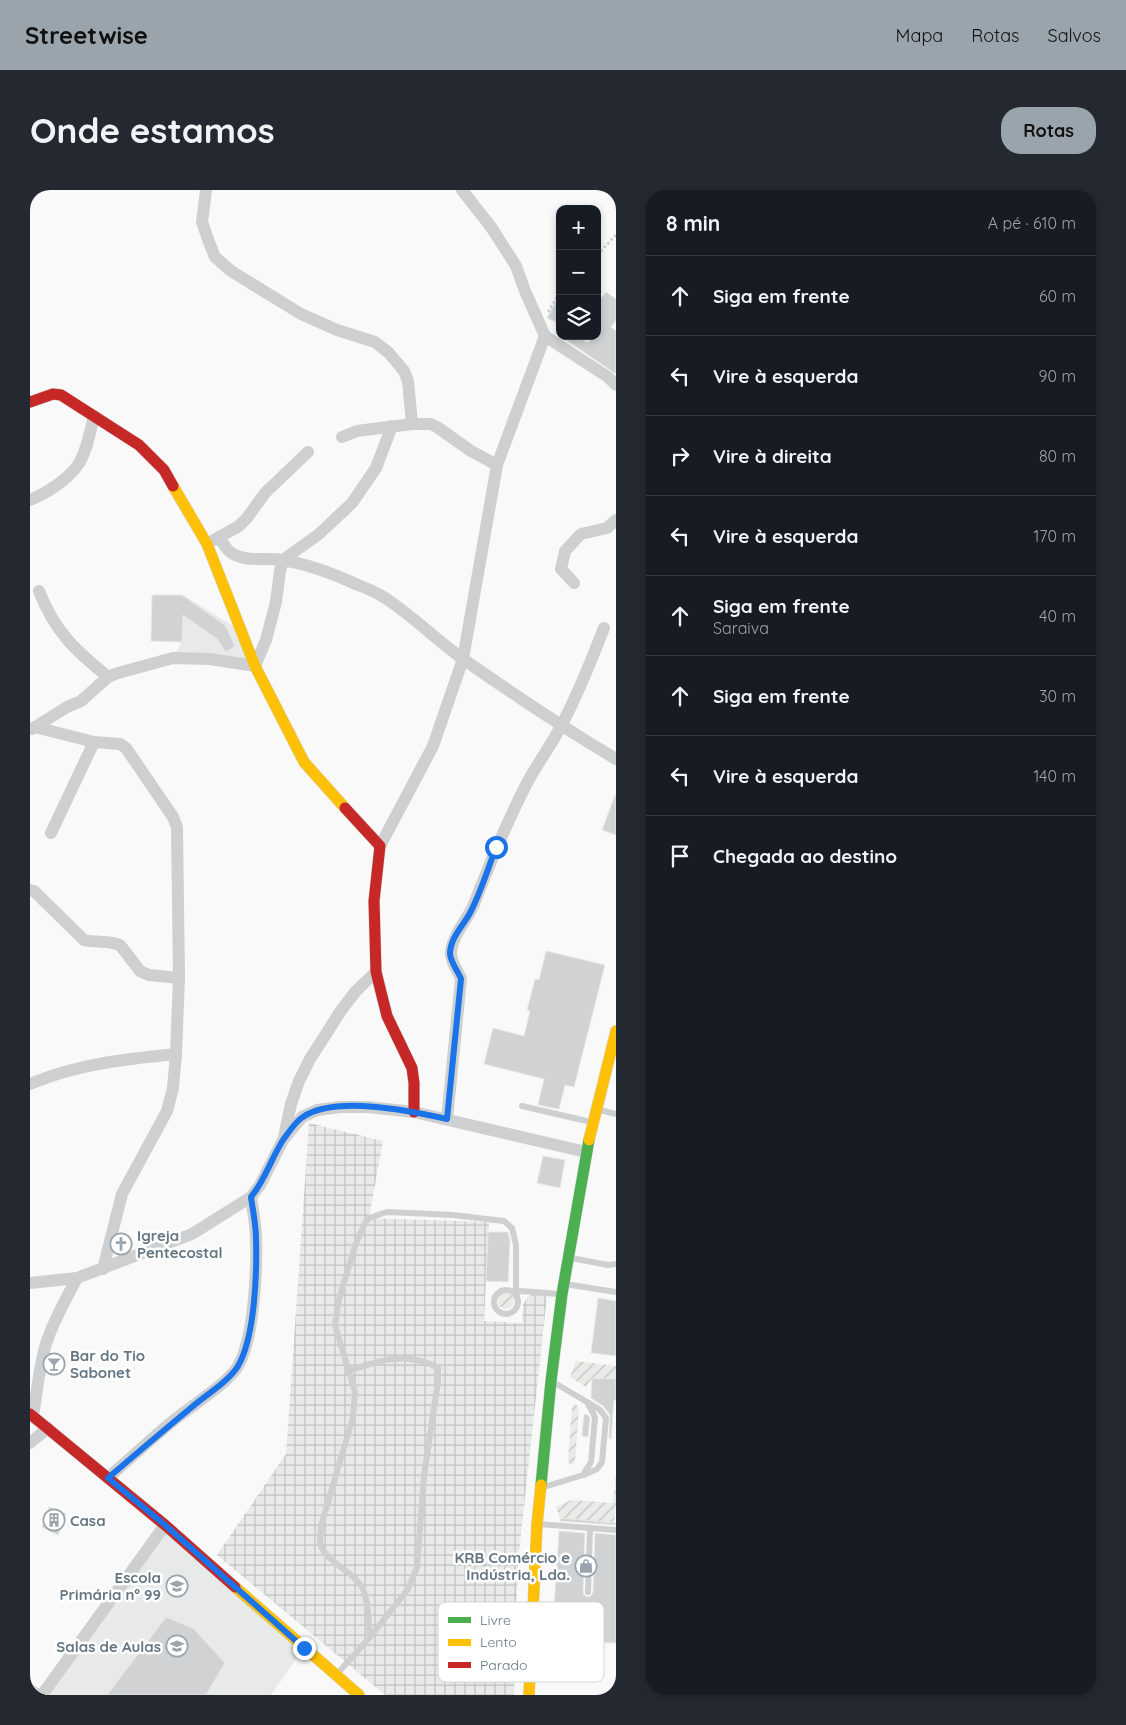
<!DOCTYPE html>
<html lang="pt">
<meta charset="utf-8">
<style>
body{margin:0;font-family:Quicksand,sans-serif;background:#242831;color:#f1f3f6}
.controls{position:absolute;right:15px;top:15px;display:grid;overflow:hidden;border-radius:10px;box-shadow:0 2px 8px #0003}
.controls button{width:45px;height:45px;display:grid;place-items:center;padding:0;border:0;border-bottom:1px solid #363941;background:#171b24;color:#f1f3f6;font:25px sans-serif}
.stop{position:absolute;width:15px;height:15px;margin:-11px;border:4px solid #1a73e8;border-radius:50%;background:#fff}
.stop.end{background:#1a73e8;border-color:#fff;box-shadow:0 1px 5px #0008}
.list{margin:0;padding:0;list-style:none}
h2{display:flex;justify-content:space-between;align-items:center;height:65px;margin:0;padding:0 20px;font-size:21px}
h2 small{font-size:16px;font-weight:400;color:#9ea1a6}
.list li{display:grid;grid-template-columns:32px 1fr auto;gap:15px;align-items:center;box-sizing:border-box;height:80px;padding:0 20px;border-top:1px solid #363941}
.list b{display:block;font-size:19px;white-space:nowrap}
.list p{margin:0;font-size:16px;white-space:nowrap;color:#9ea1a6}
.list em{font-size:16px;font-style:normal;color:#9ea1a6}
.icon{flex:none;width:28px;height:28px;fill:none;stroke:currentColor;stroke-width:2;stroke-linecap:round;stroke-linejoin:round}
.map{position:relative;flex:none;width:586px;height:1505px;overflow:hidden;border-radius:20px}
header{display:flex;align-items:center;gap:30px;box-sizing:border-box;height:70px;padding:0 25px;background:#99a4ac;color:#111}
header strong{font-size:24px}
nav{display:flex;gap:28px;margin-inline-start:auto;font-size:18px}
.intro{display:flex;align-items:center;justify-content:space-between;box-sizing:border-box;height:120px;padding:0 30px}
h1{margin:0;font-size:35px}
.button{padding:12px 22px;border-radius:20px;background:#99a4ac;color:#111;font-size:18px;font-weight:700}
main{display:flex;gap:30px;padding:0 30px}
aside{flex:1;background:#171b24;border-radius:20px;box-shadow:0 2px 8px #0003}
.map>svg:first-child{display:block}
</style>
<header>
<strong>Streetwise</strong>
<nav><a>Mapa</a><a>Rotas</a><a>Salvos</a></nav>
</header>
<div class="intro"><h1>Onde estamos</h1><a class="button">Rotas</a></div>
<main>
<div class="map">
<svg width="586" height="1505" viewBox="0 0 586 1505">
<defs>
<pattern id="industrial-grid" width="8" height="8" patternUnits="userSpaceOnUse" patternTransform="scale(1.25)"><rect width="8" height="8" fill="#e8e9e9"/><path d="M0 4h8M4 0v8" fill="none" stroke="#c0c1c2"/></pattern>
<pattern id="garden-furrows" width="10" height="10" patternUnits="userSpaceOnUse" patternTransform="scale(1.25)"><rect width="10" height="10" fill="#e8ebe6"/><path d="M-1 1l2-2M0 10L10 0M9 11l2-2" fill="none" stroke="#c0c3c0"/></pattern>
</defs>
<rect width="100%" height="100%" fill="#f9f9f9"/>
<g fill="#e8e9e9">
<path d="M153,405l60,37 12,34 -82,-8 9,-17z"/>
<path d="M135,1335l139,123 -33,47h-229z"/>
</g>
<path fill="url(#industrial-grid)" d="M279,933l74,18 -14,77 120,4 -5,99 38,2 1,-18 4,-8 5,-2 15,1 -29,266 -4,133h-129l-168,-140 69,-101z"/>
<g fill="url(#garden-furrows)">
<circle cx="476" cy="1111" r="8"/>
<path d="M546,1171l40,5v13l-24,-1 -6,9 -16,-10z"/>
<path d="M546,1214l3,5 -4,52 -2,3 -3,1 -2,-5 4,-52 1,-3z"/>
<path d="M586,1284v29l-2,20 -54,-5 -4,-11 15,-7 42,3z"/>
</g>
<g fill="#d0d2d3" stroke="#e8e8e8">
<path d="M576,102l10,7v21l-5,7 5,4v43l-56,-38h16l12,7 5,-7h4v-32z"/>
<path d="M530,104v30l-13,-6z"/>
<path d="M122,405h30l44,31 9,20 -9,6 -9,-13 -34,-24 -1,27 -31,-1z"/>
<path d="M585,605h1v40l-14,-5z"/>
<path d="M516,761l59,14 -31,122 -9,-2 -6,24 -21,-4 6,-26 -60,-15 9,-36 31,8 6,-25 -3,-1 8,-31 4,1z"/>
<path d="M513,966l22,4 -5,28 -23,-5z"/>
<path d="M458,1042h20l2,8 -2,42 -22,-1z"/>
<path d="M568,1108l18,3v55l-25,-3z"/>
<path d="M562,1188l24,1v21h-2l-3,39 -2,-1 1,-23 -7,-9 -12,-8z"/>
<path d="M554,1224l4,1 2,3 -2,19 -6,-1z"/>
<path d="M19,1317l17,7 -8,21 -16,-8z"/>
<path d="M530,1328l56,5v2l-56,-4z"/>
<path d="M529,1341l26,2 -2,59 1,3 3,2 4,-1 2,-4 2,-59 21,2v108l-62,-1v-34z"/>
<path d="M136,1427l27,11 32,35 -19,32h-99z"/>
</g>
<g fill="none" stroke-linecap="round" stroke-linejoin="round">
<g stroke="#d5d6d7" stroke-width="12">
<path id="fast" d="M511,1295l10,-104 11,-87 27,-154"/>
</g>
<g stroke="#d5d6d7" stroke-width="12">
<g id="slow">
<path d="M143,296l34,58 48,122 49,96 41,46"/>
<path d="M559,950l27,-109"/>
<path d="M205,1397l124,108"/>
<path d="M499,1505l8,-171 4,-39"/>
</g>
</g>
<g stroke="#d5d6d7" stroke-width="12">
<g id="jam">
<path d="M0,212l23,-8 8,1 78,50 25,25 9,16"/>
<path d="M315,618l35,38 -6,55 2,71 11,44 25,52 2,15v29"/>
<path d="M0,1224l135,111 70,62"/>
</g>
</g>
<g stroke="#cbcccd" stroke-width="2.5" stroke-dasharray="2.5 2.5" stroke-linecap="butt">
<path d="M567,65l19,-20"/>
<path d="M518,122l12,-20"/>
</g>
<g stroke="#cecfd0" stroke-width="6">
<path d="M492,916l69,16"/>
<path d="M570,920l16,4"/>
<path d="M541,1068l37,7 8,-1"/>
<path d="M535,1094l51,8"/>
<circle cx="476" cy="1112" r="12"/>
<path d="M554,1285l13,-6 5,-7 4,-44 -6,-8 -11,-7"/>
<path d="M514,1297l39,-12 8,-13 4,-45 -8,-15 -34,-20"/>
<path d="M508,1334l52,4"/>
<path d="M558,1402l2,-64 26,2"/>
<path d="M340,1447c-2,-16 -1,-36 -8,-50 -9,-16 -39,-26 -42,-45 0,-5 1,-11 1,-16l32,-109 2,-25 -20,-67 4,-26 16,-53 10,-23 4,-5 18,-6 66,3 51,6 8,7 4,17v49l4,-3 39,3"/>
<path d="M308,1483l32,-36 38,-48 9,-22 7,-91 14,-95v-13c-30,-17 -59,-8 -89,3"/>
</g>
<g stroke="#cecfd0" stroke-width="12">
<path d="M176,0l-4,32 7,20 6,15 16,14 70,43 36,16 38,12 14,11 15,18 4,10 4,43"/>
<path d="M432,0l29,37 25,39 9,25 20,45 63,41 8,8"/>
<path d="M312,247l15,-6 55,-7h19l6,3 34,24 26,14"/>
<path d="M0,310c17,-7 37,-20 48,-35 9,-14 12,-33 16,-49"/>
<path d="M189,347c3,4 7,12 11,15 15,11 36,5 52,8 26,4 52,14 76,25 8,3 17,7 24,11 29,18 53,43 81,63 50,35 101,69 153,100"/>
<path d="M184,350l25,-14 8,-8 18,-25 43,-41"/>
<path d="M544,393l-13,-14 4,-18 16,-17 26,-6 9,-8"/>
<path d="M9,401c16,41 36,59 69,86"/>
<path d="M5,537l59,15 26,2 6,4 47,69 4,10 2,151 -3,76 -3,34 -6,23 -45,83 -19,75"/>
<path d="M2,539l35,-22 14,-6 27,-24 10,-4 55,-15 37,1 45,7 11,-26 10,-38 4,-31 3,-11 36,-26 33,-31 24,-35 16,-42"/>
<path d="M21,643l43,-91"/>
<path d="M350,656l53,-100 30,-87 34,-194 48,-129"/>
<path d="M0,700l4,1 50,49c12,3 26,0 36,5l20,26 9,4 30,3"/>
<path d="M0,894c47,-20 96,-25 146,-30"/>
<path d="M417,929l14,-140c-3,-9 -11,-17 -10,-28 3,-19 16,-30 23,-47 16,-41 32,-80 52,-119 10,-20 25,-39 35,-59 17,-31 30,-65 43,-98"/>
<path d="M254,947l7,-33 8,-23 11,-22 32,-50 14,-18 20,-19"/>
<path d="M0,1093l47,-5 115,-44 59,-37 9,-12 23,-45 19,-23 15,-7 24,-3h27l46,5 172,40"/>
<path d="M3,1226c4,-24 6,-49 13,-72 7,-23 20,-45 31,-66"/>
<path d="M0,1253l18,-15"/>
<path d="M78,1288c20,-18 40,-36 60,-53 18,-16 59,-40 70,-59 16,-27 19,-95 18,-127 0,-14 -3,-28 -5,-42"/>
<path d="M0,1500l8,5"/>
<path d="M12,1505l123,-170"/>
</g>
<use href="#fast" stroke="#4caf50" stroke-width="11"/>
<use href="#slow" stroke="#ffc107" stroke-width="11"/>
<use href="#jam" stroke="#c62828" stroke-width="11"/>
</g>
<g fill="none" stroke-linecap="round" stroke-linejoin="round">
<path stroke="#1a73e8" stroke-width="6" d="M274,1458l-139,-123 -57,-47c28,-24 56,-48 84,-71 14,-12 37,-26 46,-41 17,-29 19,-94 18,-127 0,-14 -3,-28 -5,-42 14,-17 20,-38 32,-57 5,-7 13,-19 20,-23 32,-22 108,-6 144,2l14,-140c-3,-8 -10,-16 -11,-25 0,-16 13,-28 20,-41 11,-21 18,-44 26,-66"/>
</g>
<defs>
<g id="church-ring" transform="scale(1.125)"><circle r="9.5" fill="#fff" stroke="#99a4ac" stroke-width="1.5"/><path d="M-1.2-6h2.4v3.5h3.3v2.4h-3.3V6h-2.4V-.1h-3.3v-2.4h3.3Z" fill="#99a4ac"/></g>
<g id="bar-ring" transform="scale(1.125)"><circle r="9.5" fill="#fff" stroke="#99a4ac" stroke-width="1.5"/><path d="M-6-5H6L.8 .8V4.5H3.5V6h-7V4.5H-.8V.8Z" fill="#99a4ac"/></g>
<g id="building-ring" transform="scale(1.125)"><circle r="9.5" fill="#fff" stroke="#99a4ac" stroke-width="1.5"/><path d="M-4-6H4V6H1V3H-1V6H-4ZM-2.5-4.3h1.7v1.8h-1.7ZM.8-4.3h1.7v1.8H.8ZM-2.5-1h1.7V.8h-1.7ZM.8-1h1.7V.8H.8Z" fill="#99a4ac"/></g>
<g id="shop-ring" transform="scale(1.125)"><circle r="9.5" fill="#fff" stroke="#99a4ac" stroke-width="1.5"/><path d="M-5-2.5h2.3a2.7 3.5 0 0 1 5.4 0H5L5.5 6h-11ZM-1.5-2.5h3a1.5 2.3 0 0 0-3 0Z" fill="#99a4ac"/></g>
<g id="school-ring" transform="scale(1.125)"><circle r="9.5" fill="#fff" stroke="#99a4ac" stroke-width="1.5"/><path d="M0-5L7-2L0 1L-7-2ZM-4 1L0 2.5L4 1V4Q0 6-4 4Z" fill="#99a4ac"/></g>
</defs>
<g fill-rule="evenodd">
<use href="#church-ring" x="91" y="1054"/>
<use href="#bar-ring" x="24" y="1174"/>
<use href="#building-ring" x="24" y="1330"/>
<use href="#shop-ring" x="556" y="1376"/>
<use href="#school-ring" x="147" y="1396"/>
<use href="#school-ring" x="147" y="1456"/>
</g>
<g text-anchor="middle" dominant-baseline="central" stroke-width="5" stroke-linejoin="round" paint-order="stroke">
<g font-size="15" font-weight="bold" fill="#657683" stroke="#fff" text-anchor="start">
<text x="107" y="1045">Igreja<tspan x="107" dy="17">Pentecostal</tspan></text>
<text x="40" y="1165">Bar do Tio<tspan x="40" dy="17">Sabonet</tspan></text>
<text x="40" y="1330">Casa</text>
<text x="540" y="1367" text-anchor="end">KRB Comércio e<tspan x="540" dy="17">Indústria, Lda.</tspan></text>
<text x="131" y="1387" text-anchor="end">Escola<tspan x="131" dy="17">Primária nº 99</tspan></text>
<text x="131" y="1456" text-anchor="end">Salas de Aulas</text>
</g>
</g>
<rect x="408" y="1412" width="166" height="80" rx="8" fill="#fff" stroke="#d1d6da" stroke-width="1"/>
<rect x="418" y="1427" width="23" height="6" fill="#4caf50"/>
<rect x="418" y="1449" width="23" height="7" fill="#ffc107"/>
<rect x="418" y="1472" width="23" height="6" fill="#c62828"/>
<g font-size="14" fill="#657683">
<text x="450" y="1435">Livre</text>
<text x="450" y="1457">Lento</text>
<text x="450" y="1480">Parado</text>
</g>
</svg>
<div class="controls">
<button>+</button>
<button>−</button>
<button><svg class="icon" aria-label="layers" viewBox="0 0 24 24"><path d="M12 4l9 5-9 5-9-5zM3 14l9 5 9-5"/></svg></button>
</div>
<div class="stop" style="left:466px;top:657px"></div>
<div class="stop end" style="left:274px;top:1458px"></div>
</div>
<aside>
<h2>8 min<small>A pé · 610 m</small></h2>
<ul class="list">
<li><svg class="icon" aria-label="ahead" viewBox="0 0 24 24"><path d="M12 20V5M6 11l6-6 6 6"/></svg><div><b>Siga em frente</b></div><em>60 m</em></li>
<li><svg class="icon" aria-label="left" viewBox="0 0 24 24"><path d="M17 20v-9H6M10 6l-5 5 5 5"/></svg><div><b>Vire à esquerda</b></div><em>90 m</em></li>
<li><svg class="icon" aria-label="right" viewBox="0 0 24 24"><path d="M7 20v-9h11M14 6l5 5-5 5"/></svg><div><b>Vire à direita</b></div><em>80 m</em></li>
<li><svg class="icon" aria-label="left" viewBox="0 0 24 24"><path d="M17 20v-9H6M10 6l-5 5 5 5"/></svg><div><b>Vire à esquerda</b></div><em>170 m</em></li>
<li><svg class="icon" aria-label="ahead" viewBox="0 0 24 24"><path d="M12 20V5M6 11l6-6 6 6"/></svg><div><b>Siga em frente</b><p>Saraiva</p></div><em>40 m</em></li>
<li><svg class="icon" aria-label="ahead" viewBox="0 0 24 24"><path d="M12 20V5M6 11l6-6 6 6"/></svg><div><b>Siga em frente</b></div><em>30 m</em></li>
<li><svg class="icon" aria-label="left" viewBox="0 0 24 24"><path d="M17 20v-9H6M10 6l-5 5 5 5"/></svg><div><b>Vire à esquerda</b></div><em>140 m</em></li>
<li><svg class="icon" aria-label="arrive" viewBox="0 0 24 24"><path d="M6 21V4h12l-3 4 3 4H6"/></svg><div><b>Chegada ao destino</b></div></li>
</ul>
</aside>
</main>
